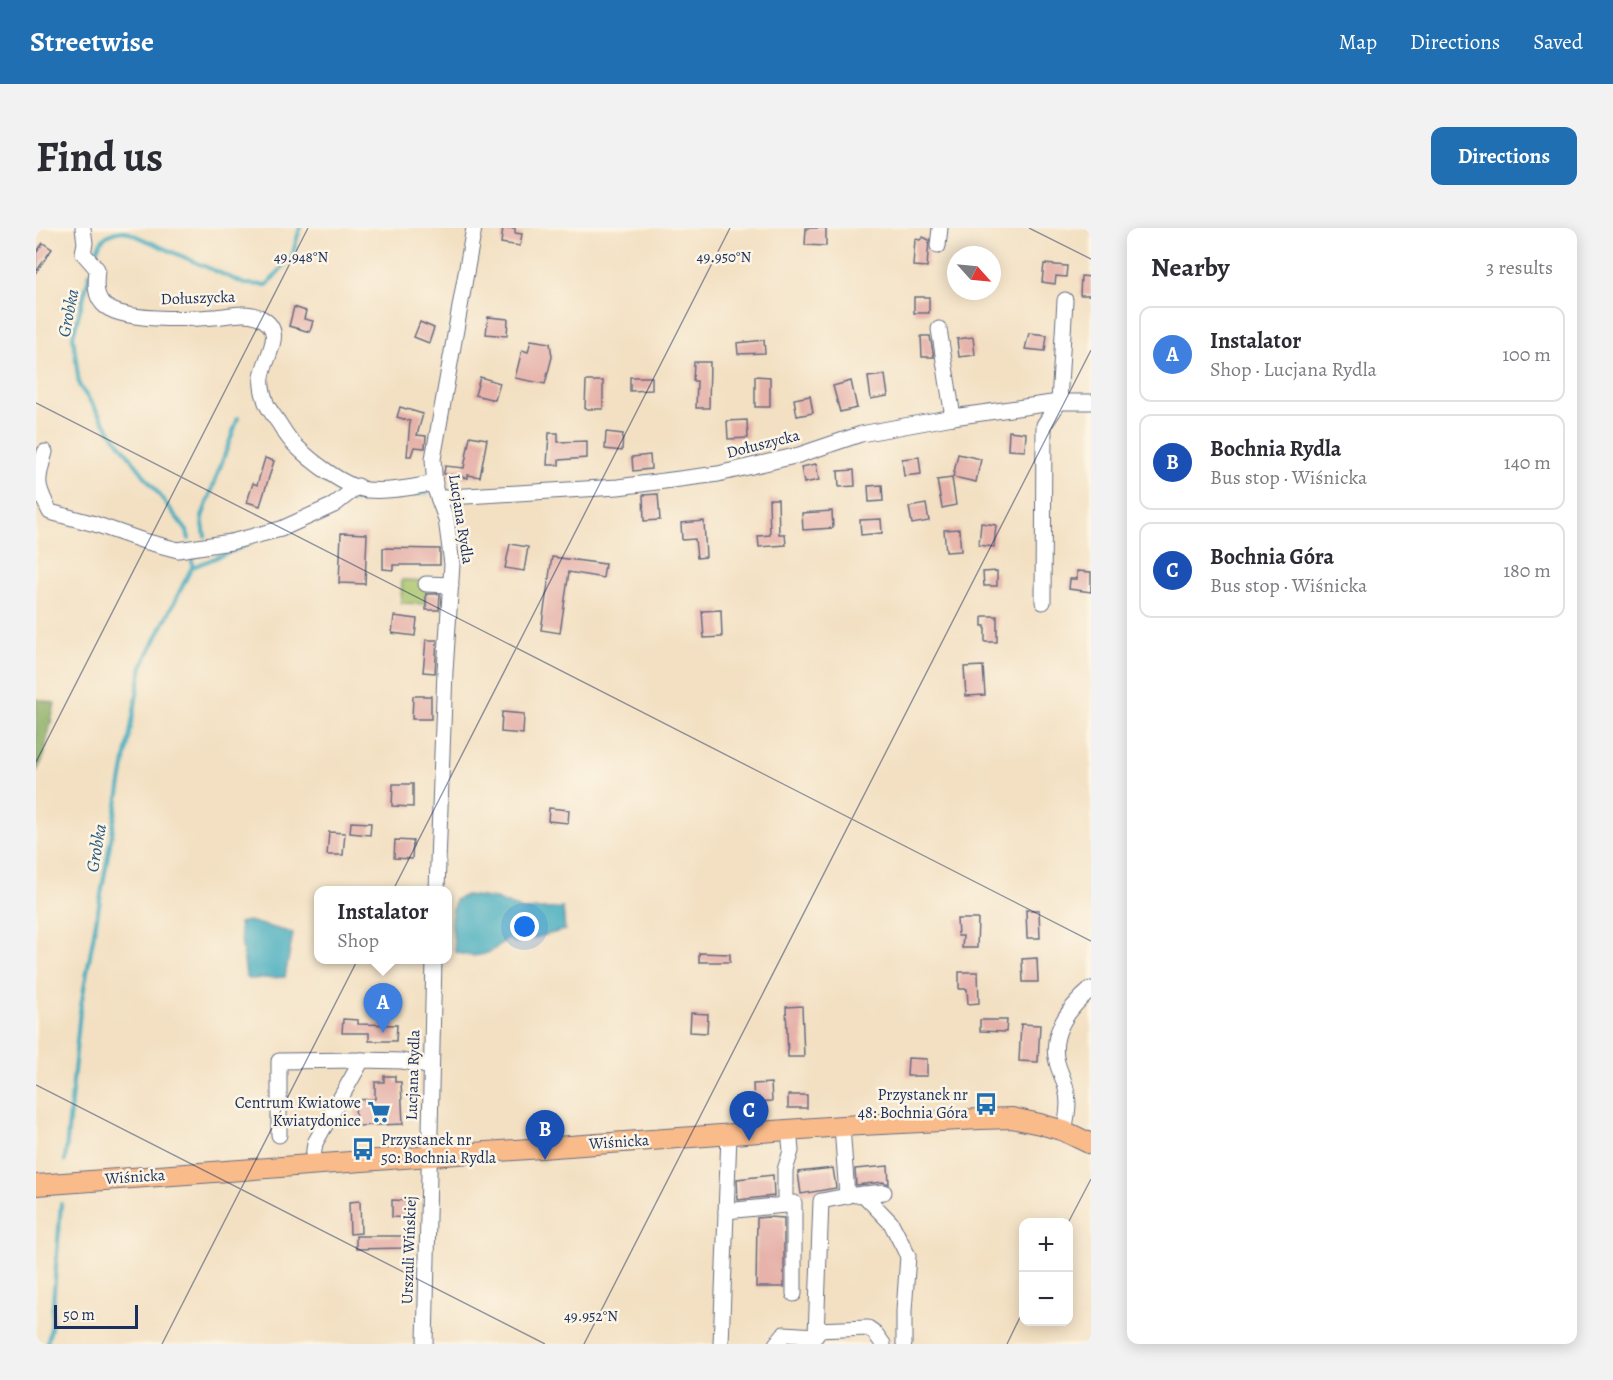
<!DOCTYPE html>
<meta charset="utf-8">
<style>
body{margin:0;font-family:Alegreya,serif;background:#f2f2f3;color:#2b2b33}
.controls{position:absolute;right:18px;bottom:18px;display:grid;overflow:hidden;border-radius:12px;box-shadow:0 3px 15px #0003}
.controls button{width:54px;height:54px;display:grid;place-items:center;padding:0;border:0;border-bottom:2px solid #e1e1e2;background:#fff;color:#2b2b33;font:30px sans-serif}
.compass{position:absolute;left:911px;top:18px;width:54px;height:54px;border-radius:50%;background:#fff;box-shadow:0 3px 15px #0003;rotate:117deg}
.scale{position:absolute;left:18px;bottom:15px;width:84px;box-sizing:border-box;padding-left:6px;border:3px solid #1b2f5e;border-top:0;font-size:16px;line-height:21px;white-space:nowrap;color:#1b2f5e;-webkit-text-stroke:4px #fcf5e5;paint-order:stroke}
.you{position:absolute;left:489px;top:699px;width:21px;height:21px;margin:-15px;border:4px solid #fff;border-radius:50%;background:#1a73e8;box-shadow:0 0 0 9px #1a73e833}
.badge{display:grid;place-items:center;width:39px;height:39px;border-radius:50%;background:#1f6fb2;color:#fff;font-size:20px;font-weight:700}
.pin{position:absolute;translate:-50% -50px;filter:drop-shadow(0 2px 3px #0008)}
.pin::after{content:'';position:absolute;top:32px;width:21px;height:18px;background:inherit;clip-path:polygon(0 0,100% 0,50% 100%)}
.popup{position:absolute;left:278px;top:658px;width:138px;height:78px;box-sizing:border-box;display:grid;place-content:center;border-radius:12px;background:#fff;filter:drop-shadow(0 2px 4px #0005);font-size:20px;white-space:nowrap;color:#7c7c81}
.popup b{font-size:22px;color:#2b2b33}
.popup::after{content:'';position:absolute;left:50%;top:100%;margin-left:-12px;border:12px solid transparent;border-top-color:#fff}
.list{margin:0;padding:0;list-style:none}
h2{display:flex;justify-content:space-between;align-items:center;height:78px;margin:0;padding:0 24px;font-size:26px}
h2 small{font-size:20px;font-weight:400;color:#7c7c81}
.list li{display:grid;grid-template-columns:39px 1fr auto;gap:18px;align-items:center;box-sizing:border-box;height:96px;margin:0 12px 12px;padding:0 12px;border:2px solid #e1e1e2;border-radius:12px}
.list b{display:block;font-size:22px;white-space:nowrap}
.list p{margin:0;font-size:20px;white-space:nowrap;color:#7c7c81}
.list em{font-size:20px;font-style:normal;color:#7c7c81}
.map{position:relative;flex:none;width:1055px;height:1116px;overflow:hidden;border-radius:12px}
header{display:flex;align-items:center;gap:36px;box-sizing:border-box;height:84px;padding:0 30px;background:#1f6fb2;color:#fff}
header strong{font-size:28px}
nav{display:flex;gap:33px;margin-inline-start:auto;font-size:21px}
.intro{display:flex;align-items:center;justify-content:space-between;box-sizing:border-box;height:144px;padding:0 36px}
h1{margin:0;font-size:42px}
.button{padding:15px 27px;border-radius:12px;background:#1f6fb2;color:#fff;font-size:21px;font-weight:700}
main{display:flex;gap:36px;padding:0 36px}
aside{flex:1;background:#fff;border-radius:12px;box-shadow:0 3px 15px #0003}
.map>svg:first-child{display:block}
</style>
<header>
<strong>Streetwise</strong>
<nav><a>Map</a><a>Directions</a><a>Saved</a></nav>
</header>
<div class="intro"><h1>Find us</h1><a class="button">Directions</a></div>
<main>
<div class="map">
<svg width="1055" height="1116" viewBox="0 0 1055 1116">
<rect width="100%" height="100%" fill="#fcf5e5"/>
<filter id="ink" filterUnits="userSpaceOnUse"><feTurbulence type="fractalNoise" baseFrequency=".0167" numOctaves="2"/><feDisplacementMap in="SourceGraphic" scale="12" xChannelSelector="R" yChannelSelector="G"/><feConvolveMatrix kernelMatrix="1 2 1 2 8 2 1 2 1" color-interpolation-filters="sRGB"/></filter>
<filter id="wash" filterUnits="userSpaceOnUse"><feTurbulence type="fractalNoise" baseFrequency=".008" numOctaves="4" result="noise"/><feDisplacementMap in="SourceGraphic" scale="24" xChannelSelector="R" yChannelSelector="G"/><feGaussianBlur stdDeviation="1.35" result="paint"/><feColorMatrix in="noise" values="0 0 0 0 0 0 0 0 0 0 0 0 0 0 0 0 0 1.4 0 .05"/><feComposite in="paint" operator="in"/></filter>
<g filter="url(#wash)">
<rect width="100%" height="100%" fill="#f3e0c2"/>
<path fill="#a8c46b" stroke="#627a64" stroke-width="1.5" d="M366,352l24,1v23l-25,-1z"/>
<path fill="#86aa5f" stroke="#506c5e" stroke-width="1.5" d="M0,471l19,4 -12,56 -7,13z"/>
<g fill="#3fabbe" stroke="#2d6d8e" stroke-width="1.5">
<path d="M430,667l30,4 26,11 41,-2 2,22 -49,13 -9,-5c-16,17 -30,22 -52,14l-4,-33 4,-19z"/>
<path d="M212,693l45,12 -8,44 -36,2 -3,-3 -7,-53z"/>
</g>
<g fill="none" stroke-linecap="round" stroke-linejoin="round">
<g stroke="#3fabbe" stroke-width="4">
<path d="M59,27c6,-17 12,-23 30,-24l120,53 22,1 25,-29 8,-28"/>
<path d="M54,45l-17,63 6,49 32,47 76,99 2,8"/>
<path d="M377,266l14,-1"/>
<path d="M314,273l22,-4"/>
<path d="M169,308l-3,-19 36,-99"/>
<path d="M157,339l57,-23"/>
<path d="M29,933l15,-150 62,-345 50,-99v-16"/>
<path d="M11,1116l4,-16 10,-124"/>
</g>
</g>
<g id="blocks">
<g fill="#e6b2aa">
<path d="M467,0h12v5l7,1 -2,12 -19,-3z"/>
<path d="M770,0h20v18l-21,-1z"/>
<path d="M887,9l6,3 -2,27 -14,-1 2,-27 5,1z"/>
<path d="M7,15l9,6 -16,23v-19z"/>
<path d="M1008,36l23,2 -1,11 -10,-1 -1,8 -13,-2z"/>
<path d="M1045,48l10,1v18h-11z"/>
<rect x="878" y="69" width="15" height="16"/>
<path d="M258,79l12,4 -2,8 9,2 -3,11 -21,-6z"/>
<path d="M452,89l20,2 -1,17 -21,-2z"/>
<path d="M384,94l14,6 -5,15 -15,-6z"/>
<path d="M993,105l18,2 -2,16 -20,-2z"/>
<path d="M885,108h9l4,21h-12z"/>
<path d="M937,109l2,18 -16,2 -2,-18z"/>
<path d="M495,112l19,3 2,14 -7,27 -30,-6 7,-28 6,2z"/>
<path d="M728,112l1,13 -27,1 -1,-11z"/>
<path d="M658,134h16l-1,46h-13l1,-27h-4z"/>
<path d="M849,147l3,21 -17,3 -3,-22z"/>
<path d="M719,148l15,1v30h-15z"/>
<path d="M444,149l20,6 -5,17 -20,-5z"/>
<path d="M594,149h22v13l-22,1z"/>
<path d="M550,153h17v28h-18z"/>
<path d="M815,153l6,27 -17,4 -7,-26z"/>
<path d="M774,168l3,17 -16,3 -3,-17z"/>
<path d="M364,179l23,7 -6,21 9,1 -1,12 -11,-1 -3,9h-4l3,-35 -13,-4z"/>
<path d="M711,192l1,18 -20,1 -1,-18z"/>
<path d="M973,203l17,2 -1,18 -17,-1z"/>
<path d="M570,204l17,2 -1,17 -17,-2z"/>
<path d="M513,205h9v9l29,-1v17l-28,2v5h-12z"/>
<path d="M434,208l17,3 -7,38 -12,-2v3l-24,-4 1,-8 19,2z"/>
<path d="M922,226l23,5 -5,23 -23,-5z"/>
<path d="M614,227l1,14 -18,2 -1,-14z"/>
<path d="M883,229l2,17 -17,2 -2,-17z"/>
<path d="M229,230l9,3 -14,45 -13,-4 6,-19 4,2z"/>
<path d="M780,236l3,16 -15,3 -3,-16z"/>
<path d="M818,242l1,16 -16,1 -1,-16z"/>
<path d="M916,250l4,27 -14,3 -5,-28z"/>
<path d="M846,257l1,16 -14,1 -1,-16z"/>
<path d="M622,266l2,26 -16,1 -1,-26z"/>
<path d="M733,271h9l1,35h6l1,11 -27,2 -1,-11 12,-1z"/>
<path d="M890,276l3,17 -17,3 -3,-17z"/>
<path d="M796,283l1,17 -30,2 -1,-17z"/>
<path d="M845,291l1,14 -21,2 -1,-15z"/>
<path d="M668,293l2,36 -9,1 -2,-19 -13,1 -1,-17z"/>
<path d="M945,295l15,2 -2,22 -15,-2z"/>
<path d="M923,301l2,22 -15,1 -2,-22z"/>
<path d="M305,305l26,1 -2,50 -26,-1z"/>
<path d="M474,316l18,3 -4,24 -19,-3z"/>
<path d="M347,320l57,1v16h-47v5l-10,-1z"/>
<path d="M516,329l53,7 -2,14 -34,-6 -9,61 -19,-3z"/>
<path d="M961,343v15h-13l-1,-14z"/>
<path d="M1041,343l14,1v20l-22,-3 1,-10h7z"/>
<path d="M390,366h14l-1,16h-13z"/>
<path d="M685,382l1,27 -18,1 -2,-27z"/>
<path d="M358,388l23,3 -2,17 -23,-3z"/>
<path d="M948,388h13v26h-12v-16h-3v-8z"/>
<path d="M390,412h11l-2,33 -12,-1z"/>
<path d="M947,438l2,29 -19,1 -2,-29z"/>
<path d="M377,468h18v23h-19z"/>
<path d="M466,484l22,2 -1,20 -22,-2z"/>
<path d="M357,556h20v23l-21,-1z"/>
<path d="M513,580l20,2 -1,13 -20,-2z"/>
<path d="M315,594l20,1 -1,12 -20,-2z"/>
<path d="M293,604l16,1 -2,22h-16z"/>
<path d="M359,612l18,1 -1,18 -18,-1z"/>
<path d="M990,682h13l1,28h-13z"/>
<path d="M921,691h21l-1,29h-15l1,-12h-5z"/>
<path d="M663,725l31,1v8h-31z"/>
<path d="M1001,730l1,24h-15l-1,-23z"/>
<path d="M923,744h19l1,31 -11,1 -1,-15h-8z"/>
<path d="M766,778l2,51h-16l-2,-50z"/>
<path d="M655,785l17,1 -1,19 -17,-1z"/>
<path d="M307,791l15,1v4l39,1 -1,16h-27v-8h-27z"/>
<path d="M944,792h27l-1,12 -26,-1z"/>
<path d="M985,796l19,1 -2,37 -19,-1z"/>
<path d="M872,830l19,1v17h-20z"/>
<path d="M348,848h11v6h6l2,42 -47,2 -1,-26 20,-1v-17h9z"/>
<path d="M735,855l1,18 -18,1 -1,-18z"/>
<rect x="752" y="867" width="19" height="13"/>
<path d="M852,938l1,18 -6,-2 -27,3 -1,-16z"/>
<path d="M797,940l3,20 -35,6 -3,-22z"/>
<path d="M737,947l1,21 -36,4 -1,-21z"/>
<path d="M356,972l20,1v17l-20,-1z"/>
<path d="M324,973l1,32 -11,1 -1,-32z"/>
<path d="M732,989l16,1v69h-28l1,-69z"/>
<path d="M320,1008h47v12l-47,1z"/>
</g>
</g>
</g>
<g filter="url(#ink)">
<use href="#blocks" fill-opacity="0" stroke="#676d81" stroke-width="1.5"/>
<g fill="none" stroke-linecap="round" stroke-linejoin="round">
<g stroke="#676d81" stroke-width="17">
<g id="minor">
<path d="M47,0l2,15 -2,10 14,16c-1,13 -3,25 6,35 16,18 87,15 111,13 15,-1 31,-6 45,0 29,14 6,38 3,60 -1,7 1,16 3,22 1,7 7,14 11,20 6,8 11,19 19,26 16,16 49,42 72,45 22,2 46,-3 68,-7"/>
<path d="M902,18l2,-18"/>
<path d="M903,101l14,88"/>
<path d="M9,224c-9,30 -9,33 5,60l45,12 49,17 34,9 53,-8 50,-13 53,-24 24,-19"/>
<path d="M403,272l10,-3 169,-10 100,-13 81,-19 62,-21 92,-17 106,-15h32"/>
<path d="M390,356l25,1"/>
<path d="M1007,374l1,-177 15,-23 6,-102"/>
<path d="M401,662l8,-219 7,-107 -6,-45 -11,-30 -2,-30 41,-231"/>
<path d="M1028,903c3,-14 6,-29 2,-42 -2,-10 -7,-18 -9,-27 -8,-30 13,-55 34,-73"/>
<path d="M243,907v-74l83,-1"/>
<path d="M276,937l3,-22 47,-83 40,1 29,6"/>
<path d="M827,966l28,29 17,33 -4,55v33"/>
<path d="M819,967l29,-3"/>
<path d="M749,977l9,-2v91"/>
<path d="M690,983l59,-6v-35l6,-19 -2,-21"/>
<path d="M780,1102l52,-2 7,5 8,11"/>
<path d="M389,1116l9,-384"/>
<path d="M685,1116l8,-209"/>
<path d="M740,1116l8,-10 32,2 5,-135 26,-5 -5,-70"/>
</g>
</g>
<g stroke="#676d81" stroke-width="22">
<path id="major" d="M0,957l806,-59 138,-7 32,-1 28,6 24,7 27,13"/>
</g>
<use href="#minor" stroke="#fff" stroke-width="15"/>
<use href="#major" stroke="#fabb8b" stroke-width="20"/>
</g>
</g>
<path fill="none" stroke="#1b2f5e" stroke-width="1.5" stroke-opacity="0.45" d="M993,0l62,31M0,175l1055,538M0,534l272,-534M0,857l509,259M1032,995l23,-44M126,1116l568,-1116M548,1116l507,-994M971,1116l16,-33"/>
<defs>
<g id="bus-bare" transform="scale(1.8)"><path d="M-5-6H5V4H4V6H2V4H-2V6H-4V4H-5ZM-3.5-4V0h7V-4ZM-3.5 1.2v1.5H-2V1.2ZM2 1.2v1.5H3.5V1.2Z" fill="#1f6fb2" stroke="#fcf5e5" stroke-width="2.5" paint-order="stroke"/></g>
<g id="supermarket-bare" transform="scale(1.8)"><path d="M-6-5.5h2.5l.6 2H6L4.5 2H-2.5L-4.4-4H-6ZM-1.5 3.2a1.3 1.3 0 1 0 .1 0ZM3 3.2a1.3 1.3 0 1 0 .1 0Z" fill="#1f6fb2" stroke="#fcf5e5" stroke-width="2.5" paint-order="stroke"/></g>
</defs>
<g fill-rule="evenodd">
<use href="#bus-bare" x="950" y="876"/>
<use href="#supermarket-bare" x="343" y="884"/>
<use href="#bus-bare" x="327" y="921"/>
</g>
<g text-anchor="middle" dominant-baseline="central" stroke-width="5" stroke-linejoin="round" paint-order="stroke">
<g font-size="16" fill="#1b2f5e" stroke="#fcf5e5">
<text transform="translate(162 70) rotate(-2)">Dołuszycka</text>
<text transform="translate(727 216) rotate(-14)">Dołuszycka</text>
<text transform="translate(425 291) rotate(81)">Lucjana Rydla</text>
<text transform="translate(377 847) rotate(-88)">Lucjana Rydla</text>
<text transform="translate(583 914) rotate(-4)">Wiśnicka</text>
<text transform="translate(99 949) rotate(-4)">Wiśnicka</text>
<text transform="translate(373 1022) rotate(-88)">Urszuli Wińskiej</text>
</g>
<g font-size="16" fill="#1b2f5e" stroke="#fcf5e5" text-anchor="end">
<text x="932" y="867">Przystanek nr<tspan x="932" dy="18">48: Bochnia Góra</tspan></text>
<text x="325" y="875">Centrum Kwiatowe<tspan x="325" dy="18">Kwiatydonice</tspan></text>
<text x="345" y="912" text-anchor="start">Przystanek nr<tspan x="345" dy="18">50: Bochnia Rydla</tspan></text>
</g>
<g font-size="18" font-style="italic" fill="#285a80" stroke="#fcf5e5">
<text transform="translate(32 85) rotate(-79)">Grobka</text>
<text transform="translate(60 620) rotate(-80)">Grobka</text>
</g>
</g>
<g font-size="15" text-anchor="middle" fill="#1b2f5e" stroke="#fcf5e5" stroke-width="5" stroke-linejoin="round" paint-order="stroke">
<text x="265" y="34">49.948°N</text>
<text x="688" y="34">49.950°N</text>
<text x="555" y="1093">49.952°N</text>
</g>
</svg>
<div class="controls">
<button>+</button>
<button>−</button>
</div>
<svg class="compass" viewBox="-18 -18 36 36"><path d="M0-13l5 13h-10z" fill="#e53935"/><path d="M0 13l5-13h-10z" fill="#7c7c81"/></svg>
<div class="scale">50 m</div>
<div class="you"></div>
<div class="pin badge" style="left:347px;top:805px;background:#3f7fe0">A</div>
<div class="popup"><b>Instalator</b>Shop</div>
<div class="pin badge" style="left:509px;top:932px;background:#1a4fb4">B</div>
<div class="pin badge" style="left:713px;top:913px;background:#1a4fb4">C</div>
</div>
<aside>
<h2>Nearby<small>3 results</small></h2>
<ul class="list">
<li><span class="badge" style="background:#3f7fe0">A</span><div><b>Instalator</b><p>Shop · Lucjana Rydla</p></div><em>100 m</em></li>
<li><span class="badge" style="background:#1a4fb4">B</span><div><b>Bochnia Rydla</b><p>Bus stop · Wiśnicka</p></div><em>140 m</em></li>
<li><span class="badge" style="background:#1a4fb4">C</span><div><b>Bochnia Góra</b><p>Bus stop · Wiśnicka</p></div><em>180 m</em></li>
</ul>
</aside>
</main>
